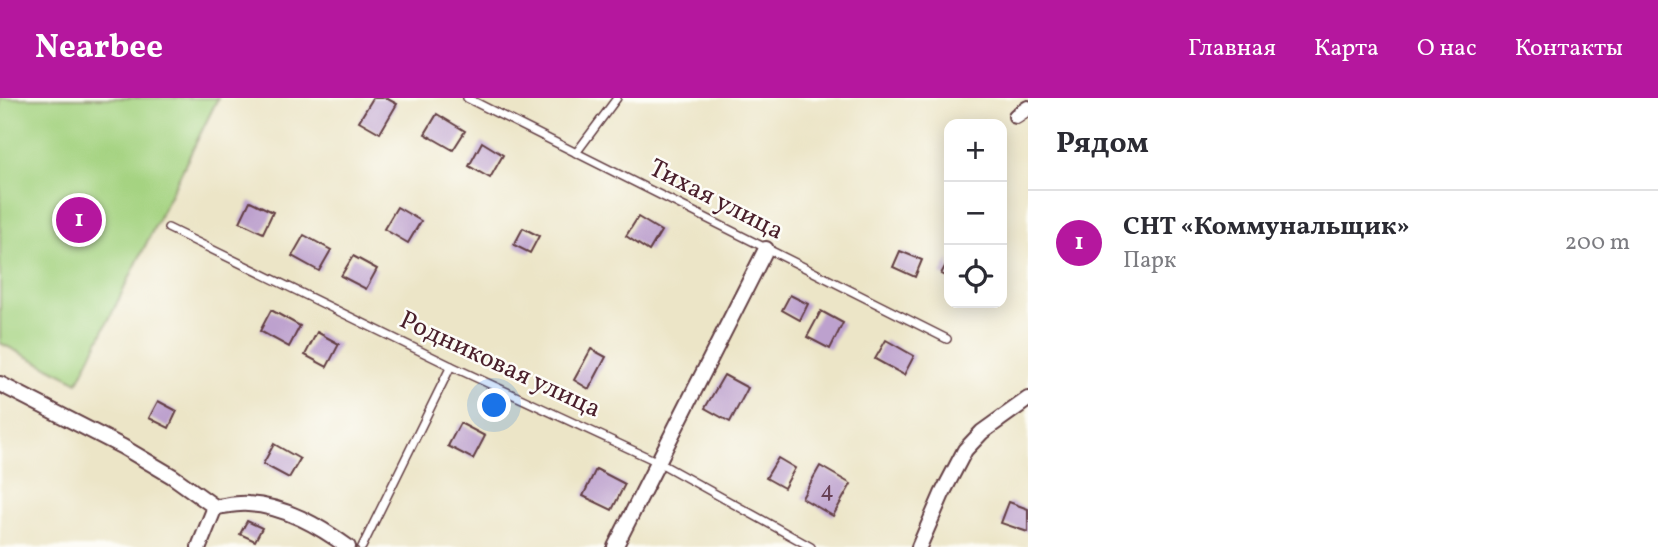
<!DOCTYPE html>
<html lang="ru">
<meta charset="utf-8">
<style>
body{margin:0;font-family:Vollkorn,serif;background:#f7f7f7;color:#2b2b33}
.controls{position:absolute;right:21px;top:21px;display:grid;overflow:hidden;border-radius:14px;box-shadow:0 4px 18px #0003}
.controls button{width:63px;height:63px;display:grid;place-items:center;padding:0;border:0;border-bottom:2px solid #e1e1e2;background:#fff;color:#2b2b33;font:35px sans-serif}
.you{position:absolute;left:495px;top:308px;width:24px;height:24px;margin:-18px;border:5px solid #fff;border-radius:50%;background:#1a73e8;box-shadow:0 0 0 10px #1a73e833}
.badge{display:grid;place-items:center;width:46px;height:46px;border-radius:50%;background:#b5179e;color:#fff;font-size:23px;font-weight:700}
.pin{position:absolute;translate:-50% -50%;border:4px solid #fff;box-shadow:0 2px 7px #0006}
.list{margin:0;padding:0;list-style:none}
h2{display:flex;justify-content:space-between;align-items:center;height:91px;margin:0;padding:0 28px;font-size:30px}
h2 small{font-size:23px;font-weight:400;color:#7c7c81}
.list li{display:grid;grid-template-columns:46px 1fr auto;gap:21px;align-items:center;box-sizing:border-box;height:105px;padding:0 28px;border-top:2px solid #e1e1e2}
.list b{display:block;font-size:26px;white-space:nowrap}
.list p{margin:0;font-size:23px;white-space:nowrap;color:#7c7c81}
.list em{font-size:23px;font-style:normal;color:#7c7c81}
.icon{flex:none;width:38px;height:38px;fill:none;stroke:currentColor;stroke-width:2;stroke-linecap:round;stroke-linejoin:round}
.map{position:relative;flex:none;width:1028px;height:449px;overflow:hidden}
header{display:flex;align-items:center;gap:42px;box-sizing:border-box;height:98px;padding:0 35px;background:#b5179e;color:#fff}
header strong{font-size:33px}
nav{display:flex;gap:38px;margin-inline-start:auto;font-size:24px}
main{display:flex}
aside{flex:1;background:#fff}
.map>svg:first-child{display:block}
</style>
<header>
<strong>Nearbee</strong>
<nav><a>Главная</a><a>Карта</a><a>О нас</a><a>Контакты</a></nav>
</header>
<main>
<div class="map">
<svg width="1028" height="449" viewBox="0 0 1028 449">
<rect width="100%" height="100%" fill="#fdfcf7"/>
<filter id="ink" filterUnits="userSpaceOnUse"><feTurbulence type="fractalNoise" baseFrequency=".0143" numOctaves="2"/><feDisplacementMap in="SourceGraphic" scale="14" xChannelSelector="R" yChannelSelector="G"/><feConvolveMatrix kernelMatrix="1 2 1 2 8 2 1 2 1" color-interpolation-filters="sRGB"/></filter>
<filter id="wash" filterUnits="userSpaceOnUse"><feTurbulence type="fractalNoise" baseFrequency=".00686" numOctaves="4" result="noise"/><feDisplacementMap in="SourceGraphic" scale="28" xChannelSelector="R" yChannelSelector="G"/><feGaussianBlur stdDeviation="1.57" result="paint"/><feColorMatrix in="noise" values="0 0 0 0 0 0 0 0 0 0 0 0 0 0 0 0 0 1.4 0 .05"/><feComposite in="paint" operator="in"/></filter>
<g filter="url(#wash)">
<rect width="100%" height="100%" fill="#ece5c7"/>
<path fill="#a5d381" stroke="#787956" stroke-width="2" d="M0,0h218l-140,284 -78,-39z"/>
<g id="blocks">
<g fill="#bda1ce">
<path d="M373,0h13l11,6 -17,29 -21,-12z"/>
<path d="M437,16l28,17 -12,19 -28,-16z"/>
<path d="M482,44l21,13 -13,23 -21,-12z"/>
<path d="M250,103l23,11 -10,21 -23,-11z"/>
<path d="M397,109l24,14 -13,22 -24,-14z"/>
<path d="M638,119l23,14 -12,20 -23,-15z"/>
<path d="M523,130l16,8 -9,17 -16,-8z"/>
<path d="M304,137l27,15 -12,21 -27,-15z"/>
<path d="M900,153l22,9 -7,17 -22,-10z"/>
<path d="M353,158l24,13 -11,20 -25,-13z"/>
<path d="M949,161v19l-8,-4z"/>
<path d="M790,197l18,9 -8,16 -18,-10z"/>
<path d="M271,212l29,16 -11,21 -29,-16z"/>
<path d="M821,213l22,12 -13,26 -23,-12z"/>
<path d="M317,234l22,12 -12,23 -22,-12z"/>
<path d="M886,242l28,16 -10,19 -29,-16z"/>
<path d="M591,251l15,8 -17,32 -15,-9z"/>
<path d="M724,277l24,13 -18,34 -25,-14z"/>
<path d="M158,303l19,10 -8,17 -20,-10z"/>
<path d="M460,325l25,13 -12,23 -25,-13z"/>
<path d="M274,346l26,15 -11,19 -26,-14z"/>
<path d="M778,360l17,10 -11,20 -18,-10z"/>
<path d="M820,368l31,18 -18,32 -31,-18z"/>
<path d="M596,371l29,15 -13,26 -29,-14z"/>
<path d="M1009,404l19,7v23l-27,-9z"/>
<path d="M247,423l15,7 -7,13 -15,-7z"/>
</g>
</g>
</g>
<g filter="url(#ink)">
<use href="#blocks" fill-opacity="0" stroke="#623d42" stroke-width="2"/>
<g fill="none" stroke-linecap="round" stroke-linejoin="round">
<g stroke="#623d42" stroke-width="10">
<g id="service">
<path d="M467,0l480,241"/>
<path d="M576,55l41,-55"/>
<path d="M168,130l283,138 207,96 153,85"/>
<path d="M362,449l89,-181"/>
</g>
</g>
<g stroke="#623d42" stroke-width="18">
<g id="minor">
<path d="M1016,18l12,-8"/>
<path d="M0,286l123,63 49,29 43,31c11,-1 22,-4 33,-3 37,2 71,22 100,43"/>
<path d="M199,449l16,-40"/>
<path d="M615,449l151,-298"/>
<path d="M919,449l23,-53 23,-44 17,-18 46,-33"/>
</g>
</g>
<use href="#service" stroke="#fff" stroke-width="7"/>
<use href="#minor" stroke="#fff" stroke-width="14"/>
</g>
</g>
<g text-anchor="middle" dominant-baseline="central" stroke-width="5" stroke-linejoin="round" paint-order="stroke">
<g font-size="23" fill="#674054">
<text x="827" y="393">4</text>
</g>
<g font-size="26" fill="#4a1f2b" stroke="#fdfcf7">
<text transform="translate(716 102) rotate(27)">Тихая улица</text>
<text transform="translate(500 267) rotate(25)">Родниковая улица</text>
</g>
</g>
</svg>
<div class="controls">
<button>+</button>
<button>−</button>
<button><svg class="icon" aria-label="locate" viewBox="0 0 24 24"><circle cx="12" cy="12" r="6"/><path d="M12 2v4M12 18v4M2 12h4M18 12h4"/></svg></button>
</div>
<div class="you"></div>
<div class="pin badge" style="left:79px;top:122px">1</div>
</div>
<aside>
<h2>Рядом<small></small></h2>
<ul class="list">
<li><span class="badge">1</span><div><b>СНТ «Коммунальщик»</b><p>Парк</p></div><em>200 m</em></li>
</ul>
</aside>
</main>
